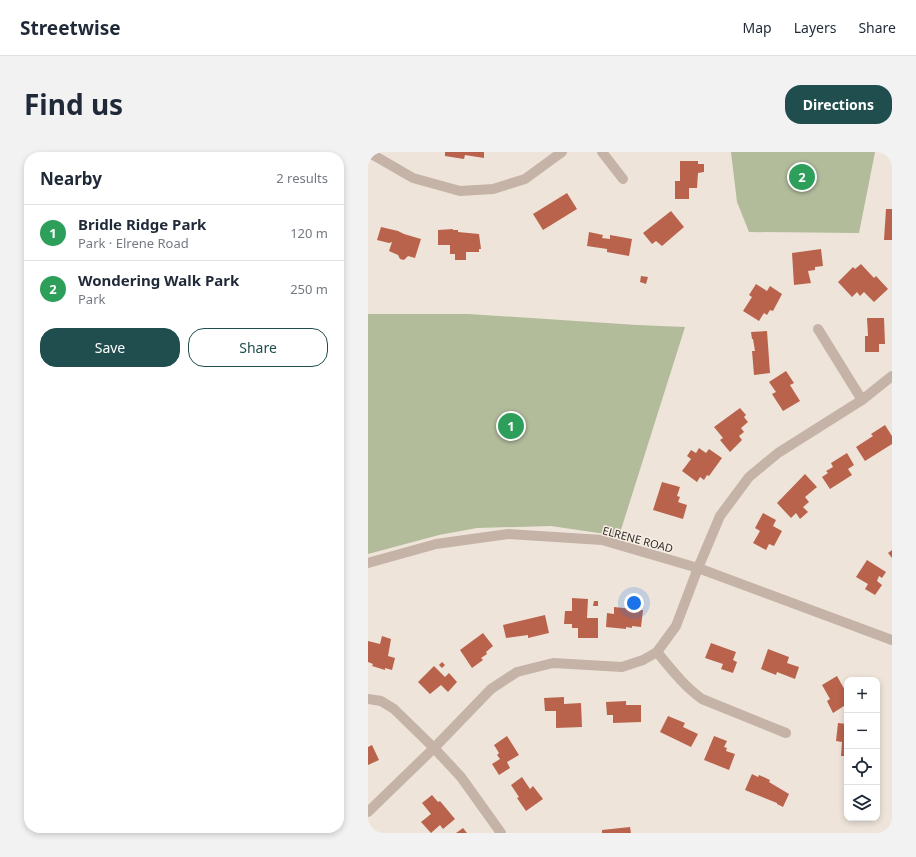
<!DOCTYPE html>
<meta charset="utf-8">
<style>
body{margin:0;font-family:"Noto Sans",sans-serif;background:#f2f2f3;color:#1f2937}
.controls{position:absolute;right:12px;bottom:12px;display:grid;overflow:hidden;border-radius:8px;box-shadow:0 2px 6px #0003}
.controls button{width:36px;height:36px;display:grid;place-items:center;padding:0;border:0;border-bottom:1px solid #e0e1e3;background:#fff;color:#1f2937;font:20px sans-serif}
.you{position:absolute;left:266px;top:451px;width:14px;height:14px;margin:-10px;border:3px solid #fff;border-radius:50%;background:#1a73e8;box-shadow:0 0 0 6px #1a73e833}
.badge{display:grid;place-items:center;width:26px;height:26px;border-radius:50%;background:#204e4f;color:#fff;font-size:13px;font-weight:700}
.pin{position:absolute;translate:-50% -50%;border:2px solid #fff;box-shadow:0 1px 4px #0006}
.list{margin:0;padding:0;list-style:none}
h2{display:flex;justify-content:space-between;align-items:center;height:52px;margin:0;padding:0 16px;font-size:17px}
h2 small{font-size:13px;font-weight:400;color:#747a83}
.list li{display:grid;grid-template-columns:26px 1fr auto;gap:12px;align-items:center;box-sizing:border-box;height:56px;padding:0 16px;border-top:1px solid #e0e1e3}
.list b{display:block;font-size:15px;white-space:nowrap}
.list p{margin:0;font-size:13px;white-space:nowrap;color:#747a83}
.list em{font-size:13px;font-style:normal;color:#747a83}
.actions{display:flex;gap:8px;padding:12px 16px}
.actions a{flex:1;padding:9px 0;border:1px solid #204e4f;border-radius:16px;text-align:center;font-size:14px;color:#204e4f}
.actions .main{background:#204e4f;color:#fff}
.icon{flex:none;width:22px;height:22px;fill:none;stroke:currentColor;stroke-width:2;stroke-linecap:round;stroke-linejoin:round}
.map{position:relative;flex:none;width:524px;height:681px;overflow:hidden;border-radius:16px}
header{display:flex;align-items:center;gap:24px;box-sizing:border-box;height:56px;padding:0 20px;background:#fff;border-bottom:1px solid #e0e1e3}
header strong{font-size:19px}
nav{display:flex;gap:22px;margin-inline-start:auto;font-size:14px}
.intro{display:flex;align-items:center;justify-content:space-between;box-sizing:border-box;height:96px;padding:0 24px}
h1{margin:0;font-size:28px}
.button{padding:10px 18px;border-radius:16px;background:#204e4f;color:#fff;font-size:14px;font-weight:700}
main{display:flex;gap:24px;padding:0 24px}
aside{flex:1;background:#fff;border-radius:16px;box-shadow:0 2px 6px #0003}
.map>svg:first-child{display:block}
</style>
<header>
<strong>Streetwise</strong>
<nav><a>Map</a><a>Layers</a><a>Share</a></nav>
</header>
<div class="intro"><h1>Find us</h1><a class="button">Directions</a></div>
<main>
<aside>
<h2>Nearby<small>2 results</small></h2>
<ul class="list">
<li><span class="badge" style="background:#2e9e5b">1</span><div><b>Bridle Ridge Park</b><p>Park · Elrene Road</p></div><em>120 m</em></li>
<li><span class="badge" style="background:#2e9e5b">2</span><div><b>Wondering Walk Park</b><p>Park</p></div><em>250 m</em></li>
</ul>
<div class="actions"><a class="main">Save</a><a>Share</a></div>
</aside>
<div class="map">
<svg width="524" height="681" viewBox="0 0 524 681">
<rect width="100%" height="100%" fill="#eee4d9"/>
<g fill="#b2bc9b">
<path d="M363,0h144l-16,81 -110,-1 -12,-30z"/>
<path d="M0,162h100l169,11 48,2 -66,209 -68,-10 -74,2 -38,7 -71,19z"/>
</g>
<g fill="#ba634c">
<path d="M77,0h39v6l-19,-3 -1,4 -19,-3z"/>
<path d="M312,9h18v3h6v8l-6,1 -1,15h-8v11h-14v-18h5z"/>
<path d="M199,41l10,16 -34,21 -10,-16z"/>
<path d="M518,57h6v31h-8z"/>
<path d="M303,59l13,16 -22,19 -6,-5 -4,3 -9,-11z"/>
<path d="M13,75l17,4 6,3 17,5 -6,19 -7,-2 -4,4 -4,-1 -2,-4 -9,-4 3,-9 -3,1 -12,-3z"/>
<path d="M85,77v1h5v2l21,2 2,15h-2v3h-13v8h-11v-6h-5v-9h-12v-15z"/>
<path d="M221,80l14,3 -1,3 8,1v-4l22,4 -3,17 -22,-4v-3l-20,-3z"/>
<path d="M453,97l2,17 -8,1v3l-7,1 3,12 -17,2 -2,-32z"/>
<path d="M493,112l13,14 2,-2 12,13 -14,13 -10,-10 -4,4 -3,-4 -5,5 -14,-15 15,-15 2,2z"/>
<path d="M273,124l7,1 -2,7 -6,-2z"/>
<path d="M388,132l11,7 3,-5 12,8 -9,17 -3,-1 -3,5 -3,-2 -5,8 -16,-10 9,-14 -3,-2z"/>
<path d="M499,166h17l1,26h-6v8h-14v-16h3z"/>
<path d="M399,179l3,42 -16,2 -2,-24h3l-2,-12h-1l-1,-7z"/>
<path d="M418,219l8,12 -4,2 10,16 -17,10 -11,-17 4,-2 -7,-10z"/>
<path d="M372,256l6,7 -2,2 4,5 -7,6 3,4 -5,4 3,4 -12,12 -10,-12 3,-2 -9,-11z"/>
<path d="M517,273l7,11v8l-27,17 -9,-14 17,-11 -2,-2z"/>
<path d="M331,296l7,5 3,-4 13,9 -13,18 -2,-1 -3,5 -4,-3 -3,5 -15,-11 9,-12 -4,-3 4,-6 5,3z"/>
<path d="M479,301l7,12 -6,4 4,6 -22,14 -8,-12 6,-4 -2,-2 7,-4 -2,-4z"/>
<path d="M437,322l12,13 -12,10 4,5 -6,5 5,5 -8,7 -4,-6 -5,5 -14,-15z"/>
<path d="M294,330l18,5 -3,9 3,1 -2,5 9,3 -4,14 -30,-9z"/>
<path d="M395,361l13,7 -3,6 9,5 -8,15 -5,-2 -3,6 -13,-7 7,-12 -5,-3z"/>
<path d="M524,398v8l-4,-5z"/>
<path d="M499,408l19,12 -4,6 -3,-2 -2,5 5,4 -7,10 -10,-6 3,-5 -12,-7z"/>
<path d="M204,446l16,1 -1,19h11v20h-20v-10h-6v-4h-8l1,-13h7z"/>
<path d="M226,449h4v5h-5z"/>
<path d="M246,455l29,3 -2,17 -9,-1v2l-6,-1v2l-20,-2 1,-14 7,1z"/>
<path d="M177,463l4,18 -21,5v-3l-22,3 -3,-13z"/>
<path d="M115,481l10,13 -7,6 1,2 -6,4 2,2 -11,8 -12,-18z"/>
<path d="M14,484l9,3 -3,17 7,2 -3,12 -7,-2v2l-13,-4 1,-2 -5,-2v-21l12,3z"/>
<path d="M343,491l25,9 -3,8 4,2 -4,11 -12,-4 2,-5 -18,-6z"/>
<path d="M400,497l21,8 -2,6 12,4 -4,12 -18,-7 -1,3 -15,-6z"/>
<path d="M74,510l3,3 -3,3 -3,-3z"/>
<path d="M66,514l11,11 4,-4 8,9 -9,10 -7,-7 -11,9 -12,-12z"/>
<path d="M469,524l10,18v10l-14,9 -6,-12 3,-2 -8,-14z"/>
<path d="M196,545v7l17,-1 1,24 -26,1v-17h-11l-1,-13z"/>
<path d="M258,549v4h15v17l-28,1v-8h-6l-1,-13z"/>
<path d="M300,564l17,7 -2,4 15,7 -7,13 -31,-15z"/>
<path d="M470,571l9,1v32h-6l1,-14 -6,-1z"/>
<path d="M139,584l12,19 -12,7 3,6 -11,7 -7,-11 8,-5 -3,-4 2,-2 -5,-8z"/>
<path d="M346,584l13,5 -3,6 3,1 -1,3 9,3 -6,16 -25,-10z"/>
<path d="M4,593l7,15 -11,5v-18z"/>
<path d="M384,622l6,3 1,-2 11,5 -1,2 20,12 -6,13 -6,-3v-1l-32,-13z"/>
<path d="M154,625l8,12 3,-3 10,13 -17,12 -9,-13 2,-1 -8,-12z"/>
<path d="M64,643l6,7 2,-1 15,18 -12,10 -3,-4 -9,8 -10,-11 10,-8 -9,-11z"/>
<path d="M262,675l1,6h-29v-3z"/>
<path d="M95,676l4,5h-11z"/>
</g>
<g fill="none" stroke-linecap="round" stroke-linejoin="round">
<g stroke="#c5b3a7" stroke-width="10">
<path d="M0,0l45,26 47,13 33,-2 32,-10 37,-27"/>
<path d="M234,0l21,27"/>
<path d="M450,177l44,71"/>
<path d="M0,411l68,-19 72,-10 94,6 96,28 194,72"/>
<path d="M289,500c14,17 27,34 45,47l84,34"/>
<path d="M0,547l13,2 13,8 40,39 27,29 40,56"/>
<path d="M0,660l66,-64 57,-59 26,-17 36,-9 69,4 21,-7 14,-8 19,-26 22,-58 22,-52 29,-39 29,-24 84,-53 30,-24"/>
</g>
</g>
<g text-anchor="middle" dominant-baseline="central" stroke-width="3" stroke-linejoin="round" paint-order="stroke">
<g font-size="11" fill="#322a27" stroke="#f7eee5">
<text transform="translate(270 387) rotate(15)">ELRENE ROAD</text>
</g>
</g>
</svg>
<div class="controls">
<button>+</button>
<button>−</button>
<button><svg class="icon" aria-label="locate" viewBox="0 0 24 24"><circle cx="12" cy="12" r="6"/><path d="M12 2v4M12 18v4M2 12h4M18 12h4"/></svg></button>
<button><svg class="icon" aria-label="layers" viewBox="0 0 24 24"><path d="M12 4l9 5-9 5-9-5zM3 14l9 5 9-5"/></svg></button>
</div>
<div class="you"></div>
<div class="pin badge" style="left:143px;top:274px;background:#2e9e5b">1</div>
<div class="pin badge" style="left:434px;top:25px;background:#2e9e5b">2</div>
</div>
</main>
